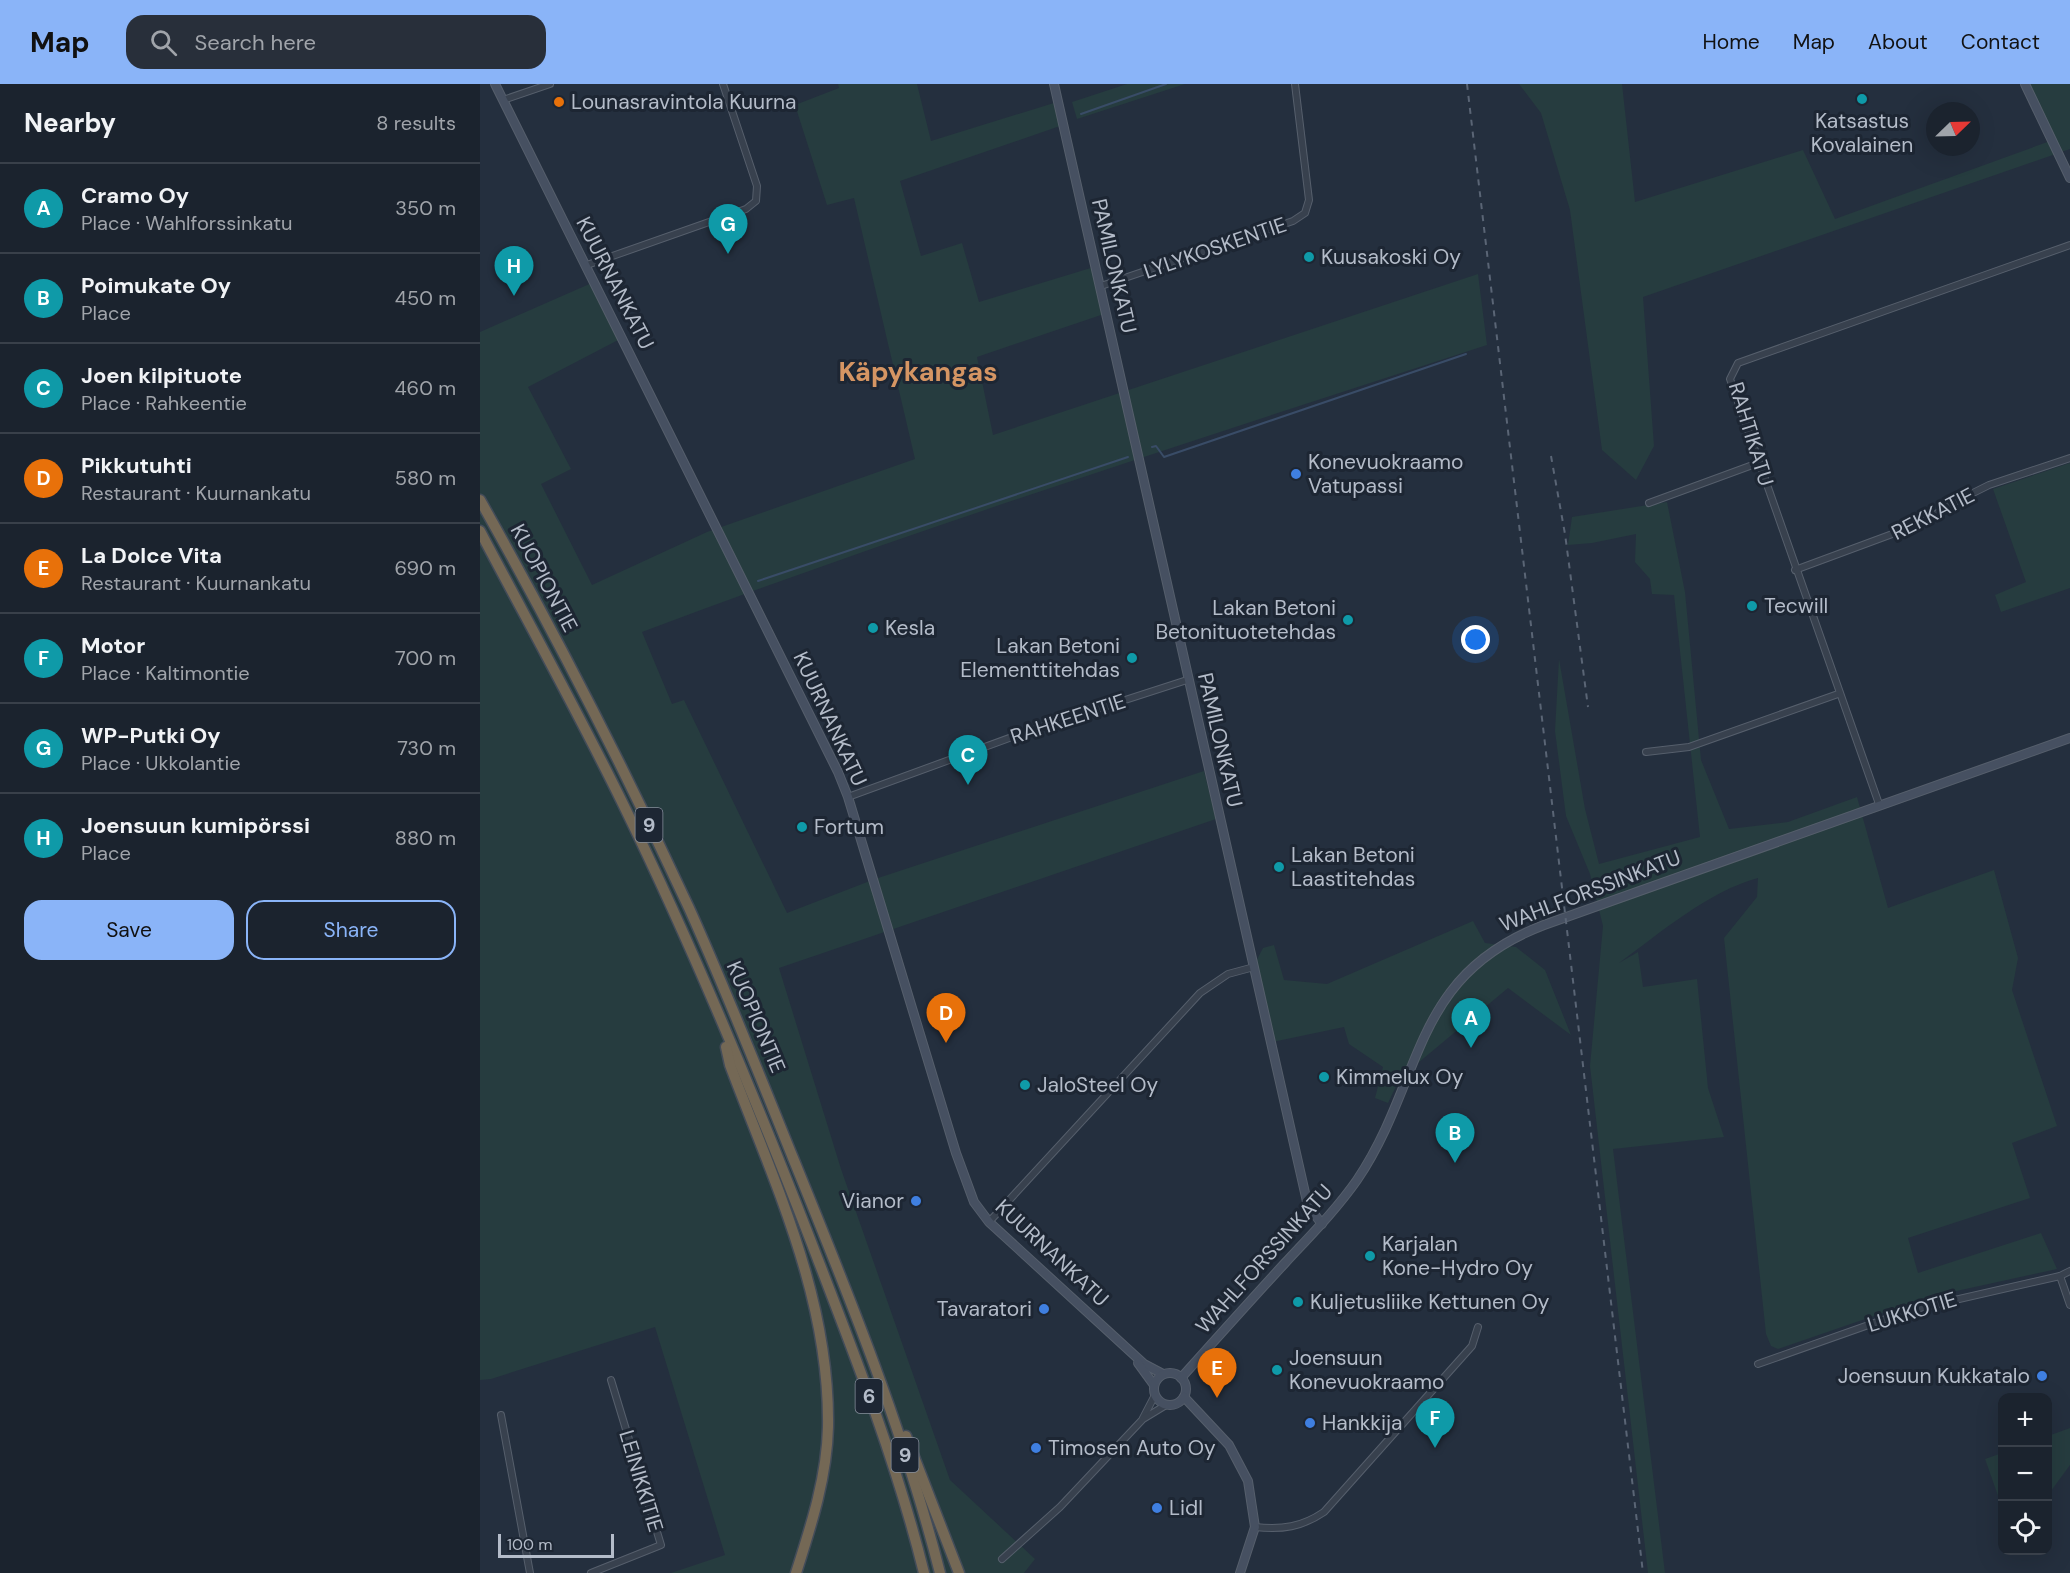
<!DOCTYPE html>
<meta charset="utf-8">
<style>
body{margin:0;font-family:"DM Sans",sans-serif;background:#282f3a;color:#f1f3f6}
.controls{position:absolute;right:18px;bottom:18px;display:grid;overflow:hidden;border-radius:12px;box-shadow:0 6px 24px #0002}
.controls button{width:54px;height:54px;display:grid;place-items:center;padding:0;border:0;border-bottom:2px solid #39404a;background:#1b232e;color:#f1f3f6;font:30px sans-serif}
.compass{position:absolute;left:1446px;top:18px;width:54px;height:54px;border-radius:50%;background:#1b232e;box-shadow:0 6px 24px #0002;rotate:67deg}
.scale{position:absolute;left:18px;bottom:15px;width:116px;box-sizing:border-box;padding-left:6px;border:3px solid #b4bcc9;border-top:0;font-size:16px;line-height:21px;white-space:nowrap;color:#b4bcc9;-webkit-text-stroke:4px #1d2633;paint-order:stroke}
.you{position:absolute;left:996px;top:556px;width:21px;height:21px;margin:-15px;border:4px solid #fff;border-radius:50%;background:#1a73e8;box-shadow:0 0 0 9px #1a73e833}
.badge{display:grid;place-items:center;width:39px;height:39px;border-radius:50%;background:#8ab4f8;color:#fff;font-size:20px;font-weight:700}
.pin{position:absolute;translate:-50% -50px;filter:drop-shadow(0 2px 3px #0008)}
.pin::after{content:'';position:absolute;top:32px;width:21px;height:18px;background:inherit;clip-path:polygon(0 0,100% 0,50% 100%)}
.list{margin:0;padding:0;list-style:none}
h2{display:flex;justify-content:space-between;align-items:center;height:78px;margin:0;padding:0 24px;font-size:26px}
h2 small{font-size:20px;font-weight:400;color:#a0a4aa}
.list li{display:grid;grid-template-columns:39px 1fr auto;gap:18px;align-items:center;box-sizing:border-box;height:90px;padding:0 24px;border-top:2px solid #39404a}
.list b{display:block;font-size:22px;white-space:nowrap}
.list p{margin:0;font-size:20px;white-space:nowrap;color:#a0a4aa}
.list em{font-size:20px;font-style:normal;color:#a0a4aa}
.actions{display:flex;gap:12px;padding:18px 24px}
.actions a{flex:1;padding:14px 0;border:2px solid #8ab4f8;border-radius:18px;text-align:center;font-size:21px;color:#8ab4f8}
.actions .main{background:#8ab4f8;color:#111}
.icon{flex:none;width:33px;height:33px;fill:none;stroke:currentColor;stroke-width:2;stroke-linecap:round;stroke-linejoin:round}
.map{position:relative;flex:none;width:1590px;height:1489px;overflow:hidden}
header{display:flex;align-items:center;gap:36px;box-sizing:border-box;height:84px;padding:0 30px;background:#8ab4f8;color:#111}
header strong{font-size:28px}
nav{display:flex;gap:33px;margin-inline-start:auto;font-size:21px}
.search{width:420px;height:54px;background:#282f3a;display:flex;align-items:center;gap:15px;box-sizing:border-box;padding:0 21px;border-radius:18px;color:#a0a4aa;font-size:22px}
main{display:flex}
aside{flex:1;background:#1b232e}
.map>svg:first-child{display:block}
</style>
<header>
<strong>Map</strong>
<div class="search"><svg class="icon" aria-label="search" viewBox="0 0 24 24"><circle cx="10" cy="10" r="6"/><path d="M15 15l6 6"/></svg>Search here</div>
<nav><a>Home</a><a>Map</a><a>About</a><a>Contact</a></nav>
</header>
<main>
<aside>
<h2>Nearby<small>8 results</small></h2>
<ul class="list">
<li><span class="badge" style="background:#0f9aa8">A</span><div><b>Cramo Oy</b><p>Place · Wahlforssinkatu</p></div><em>350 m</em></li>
<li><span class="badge" style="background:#0f9aa8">B</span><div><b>Poimukate Oy</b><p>Place</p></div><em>450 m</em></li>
<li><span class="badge" style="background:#0f9aa8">C</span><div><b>Joen kilpituote</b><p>Place · Rahkeentie</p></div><em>460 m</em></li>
<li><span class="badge" style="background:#e8710a">D</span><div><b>Pikkutuhti</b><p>Restaurant · Kuurnankatu</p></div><em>580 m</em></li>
<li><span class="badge" style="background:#e8710a">E</span><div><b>La Dolce Vita</b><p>Restaurant · Kuurnankatu</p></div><em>690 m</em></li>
<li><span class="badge" style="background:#0f9aa8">F</span><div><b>Motor</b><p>Place · Kaltimontie</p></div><em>700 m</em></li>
<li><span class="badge" style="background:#0f9aa8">G</span><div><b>WP-Putki Oy</b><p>Place · Ukkolantie</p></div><em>730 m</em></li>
<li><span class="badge" style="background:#0f9aa8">H</span><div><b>Joensuun kumipörssi</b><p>Place</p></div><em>880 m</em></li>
</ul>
<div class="actions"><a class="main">Save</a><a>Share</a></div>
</aside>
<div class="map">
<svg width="1590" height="1489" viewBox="0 0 1590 1489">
<rect width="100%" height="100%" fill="#242f3e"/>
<g fill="#263c3f">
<path d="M358,0h79l14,57 123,-38 6,23 -160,55 21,75 41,-13 17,59 115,-35 10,47 -127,43 16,78 485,-161 9,71c-282,92 -566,182 -845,287l30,72 12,-4 103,213 88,-34 329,-108 12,48 -437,149 62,201 109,311 85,79 -11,14h-353l54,-18 -70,-228 -164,52 -11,1v-1048l114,-50 28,56 -94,49 43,82 -30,15 51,101 115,-53 208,-73 -61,-261 -27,7 -32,-100 44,-17z"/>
<path d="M647,0h58l-108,35 -5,-17z"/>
<path d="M1039,0h103l13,118 168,-52 32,69 218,-79 -25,-56h42v65l-427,148 11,149 -18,34 -34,-30 -32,-240 -29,-97z"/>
<path d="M1590,379v125l-69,24 -6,-17 31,-13 -33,-93z"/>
<path d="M1187,418l18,90 16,168 28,69 59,-7 69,-25 31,111 106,-38 24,88 -6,32 45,136 -45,17 18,55 -122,40 10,35 123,-40 16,36 -128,28 -151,52 -7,-3 -5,-12 -42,-396 33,-41 1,-19c-49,13 -98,55 -139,85l19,-11 5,35 54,-8 11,109 16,49 -111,12 52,424h-17l-58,-507 13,-140 -13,-52 -24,-58 -11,-85 4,-72 26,150 14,55 101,-27 -26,-242 -22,-1 -2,-15 -15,-17 1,-28 -44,9 -24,2 4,-28z"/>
<path d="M993,837l12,22 31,4 29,23 26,65 -63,-47 -108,90 -12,25 -13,-5 8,-31 -34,-23 -5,-17 -77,16 -16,-72 12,-23 11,-3 10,35 43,4z"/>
<path d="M1590,1344v37l-22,30v-59z"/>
<path d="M1522,1369v54l-17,-48z"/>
</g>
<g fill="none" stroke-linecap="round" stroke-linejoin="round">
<g stroke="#394c67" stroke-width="2">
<path d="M601,30l85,-30"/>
<path d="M672,363l4,-1 8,11 302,-103"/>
<path d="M278,497l370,-124"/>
</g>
<g stroke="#565f6c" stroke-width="8">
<g id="street">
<path d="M23,16l47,-16"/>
<path d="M107,181l159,-56 10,-8 1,-15 -34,-102"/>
<path d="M621,202l192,-65 12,-8 4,-13 -14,-116"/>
<path d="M1169,419l109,-40"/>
<path d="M1315,486l127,-47 31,-20 36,-18 81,-27"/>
<path d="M1166,668l43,-5 149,-53"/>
<path d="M368,713l175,-64 164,-53"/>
<path d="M1399,720l-149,-425 8,-16 332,-118"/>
<path d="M509,1138l211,-229 28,-19 26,-7"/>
<path d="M1580,1192l10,29"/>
<path d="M1278,1280l153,-54 149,-34 10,-5"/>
<path d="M21,1331l29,158"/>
<path d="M663,1334l12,-23"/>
<path d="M775,1443c27,3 47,0 69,-15l148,-166 6,-19"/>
<path d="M522,1475l58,-52 83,-88 23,-14"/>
<path d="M111,1489l70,-28 -50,-165"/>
</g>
</g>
<g stroke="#565f6c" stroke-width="10">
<g id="secondary">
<path d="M15,0l343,688 10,25 108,356 18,49 15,20 155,142 19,10"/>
<path d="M574,0l254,1122 14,18"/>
<path d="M1545,0l45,94"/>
<path d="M658,1279l16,22"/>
<circle cx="690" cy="1305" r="16"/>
<path d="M701,1294c35,-39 69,-77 104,-115 25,-27 51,-53 72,-83 68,-101 53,-204 187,-255l526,-187"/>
<path d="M704,1313l45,48 19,36 7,46 -15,46"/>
</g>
</g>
<g stroke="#434c59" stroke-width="13">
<g id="highway">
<path d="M0,416c75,133 145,270 209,408 37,82 70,166 104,250 55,135 111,273 147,415"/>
<path d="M0,447c48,91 98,181 143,273 69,141 130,288 187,435 42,109 86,220 114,334"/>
<path d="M246,963l4,18c44,117 100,233 98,362 -1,50 -17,99 -32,146"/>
<path d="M426,1352l53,137"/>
</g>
</g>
<use href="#street" stroke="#38414e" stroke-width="6"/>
<use href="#secondary" stroke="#465061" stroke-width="8"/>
<use href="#highway" stroke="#746855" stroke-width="10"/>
<g stroke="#5a6575" stroke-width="2" stroke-dasharray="6 6" stroke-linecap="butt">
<path d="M987,0l176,1489"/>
<path d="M1071,372l14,78 23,173"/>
</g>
</g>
<g fill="#0f9aa8" stroke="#1d2633" stroke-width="2">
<circle cx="1382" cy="15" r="6"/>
<circle cx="829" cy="173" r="6"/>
<circle cx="1272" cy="522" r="6"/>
<circle cx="868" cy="536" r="6"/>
<circle cx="393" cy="544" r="6"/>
<circle cx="652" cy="574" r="6"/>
<circle cx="322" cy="743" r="6"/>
<circle cx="799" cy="783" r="6"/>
<circle cx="844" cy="993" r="6"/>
<circle cx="545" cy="1001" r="6"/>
<circle cx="890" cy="1172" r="6"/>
<circle cx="818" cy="1218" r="6"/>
<circle cx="797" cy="1286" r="6"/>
</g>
<circle fill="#e8710a" stroke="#1d2633" stroke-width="2" cx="79" cy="18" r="6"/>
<g fill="#3f7fe0" stroke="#1d2633" stroke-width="2">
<circle cx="816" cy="390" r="6"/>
<circle cx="436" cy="1117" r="6"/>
<circle cx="564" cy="1225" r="6"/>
<circle cx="1562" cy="1292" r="6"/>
<circle cx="830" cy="1339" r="6"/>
<circle cx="556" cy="1364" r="6"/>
<circle cx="677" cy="1424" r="6"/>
</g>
<g text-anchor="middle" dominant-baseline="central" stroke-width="6" stroke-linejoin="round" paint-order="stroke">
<g fill="#1d2633" stroke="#878f9c" stroke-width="1.5">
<rect x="155.5" y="724" width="27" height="34" rx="4.5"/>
<rect x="375.5" y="1295" width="27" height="34" rx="4.5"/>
<rect x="411.5" y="1354" width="27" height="34" rx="4.5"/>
</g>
<g font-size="20" font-weight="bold" fill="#b4bcc9">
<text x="169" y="741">9</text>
<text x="389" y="1312">6</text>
<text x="425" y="1371">9</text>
</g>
<g font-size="21" fill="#b4bcc9" stroke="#1d2633" text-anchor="start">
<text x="91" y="18">Lounasravintola Kuurna</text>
<text x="1382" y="37" text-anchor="middle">Katsastus<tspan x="1382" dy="24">Kovalainen</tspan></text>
<text x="841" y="173">Kuusakoski Oy</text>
<text x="828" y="378">Konevuokraamo<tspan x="828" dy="24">Vatupassi</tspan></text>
<text x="1284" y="522">Tecwill</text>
<text x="856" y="524" text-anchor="end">Lakan Betoni<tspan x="856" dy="24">Betonituotetehdas</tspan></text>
<text x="405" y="544">Kesla</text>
<text x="640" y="562" text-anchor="end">Lakan Betoni<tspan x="640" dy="24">Elementtitehdas</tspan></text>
<text x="334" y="743">Fortum</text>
<text x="811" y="771">Lakan Betoni<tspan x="811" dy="24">Laastitehdas</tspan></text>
<text x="856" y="993">Kimmelux Oy</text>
<text x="557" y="1001">JaloSteel Oy</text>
<text x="424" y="1117" text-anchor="end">Vianor</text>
<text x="902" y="1160">Karjalan<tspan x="902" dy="24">Kone-Hydro Oy</tspan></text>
<text x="830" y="1218">Kuljetusliike Kettunen Oy</text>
<text x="552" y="1225" text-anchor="end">Tavaratori</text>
<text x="809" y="1274">Joensuun<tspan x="809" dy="24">Konevuokraamo</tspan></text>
<text x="1550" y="1292" text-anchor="end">Joensuun Kukkatalo</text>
<text x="842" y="1339">Hankkija</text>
<text x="568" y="1364">Timosen Auto Oy</text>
<text x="689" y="1424">Lidl</text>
</g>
<g font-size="21" fill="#b4bcc9" stroke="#1d2633">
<text transform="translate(735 164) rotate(-19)">LYLYKOSKENTIE</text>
<text transform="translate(634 182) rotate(77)">PAMILONKATU</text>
<text transform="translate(135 199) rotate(63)">KUURNANKATU</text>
<text transform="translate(1271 350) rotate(73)">RAHTIKATU</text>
<text transform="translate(1453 430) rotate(-27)">REKKATIE</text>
<text transform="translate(64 494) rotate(62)">KUOPIONTIE</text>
<text transform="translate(350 635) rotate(65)">KUURNANKATU</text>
<text transform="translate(588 635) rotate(-18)">RAHKEENTIE</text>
<text transform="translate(740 656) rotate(77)">PAMILONKATU</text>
<text transform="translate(1110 807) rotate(-21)">WAHLFORSSINKATU</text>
<text transform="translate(276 933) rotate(67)">KUOPIONTIE</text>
<text transform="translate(572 1169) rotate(43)">KUURNANKATU</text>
<text transform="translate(784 1175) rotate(-48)">WAHLFORSSINKATU</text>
<text transform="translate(1432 1228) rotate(-17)">LUKKOTIE</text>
<text transform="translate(161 1397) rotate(73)">LEINIKKITIE</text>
</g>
<g font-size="27" font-weight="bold" fill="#d59563" stroke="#1d2633">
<text x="438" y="287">Käpykangas</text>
</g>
</g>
</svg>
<div class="controls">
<button>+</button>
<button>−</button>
<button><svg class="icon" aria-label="locate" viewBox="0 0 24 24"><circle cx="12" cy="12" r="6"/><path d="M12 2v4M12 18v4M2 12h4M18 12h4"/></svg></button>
</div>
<svg class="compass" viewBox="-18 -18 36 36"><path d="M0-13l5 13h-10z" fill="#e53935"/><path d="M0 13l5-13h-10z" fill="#a0a4aa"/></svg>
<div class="scale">100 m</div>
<div class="you"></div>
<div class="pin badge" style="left:991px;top:964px;background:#0f9aa8">A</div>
<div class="pin badge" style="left:975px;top:1079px;background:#0f9aa8">B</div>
<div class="pin badge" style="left:488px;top:701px;background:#0f9aa8">C</div>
<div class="pin badge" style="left:466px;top:959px;background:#e8710a">D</div>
<div class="pin badge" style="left:737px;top:1314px;background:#e8710a">E</div>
<div class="pin badge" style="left:955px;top:1364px;background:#0f9aa8">F</div>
<div class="pin badge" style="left:248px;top:170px;background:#0f9aa8">G</div>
<div class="pin badge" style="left:34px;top:212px;background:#0f9aa8">H</div>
</div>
</main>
